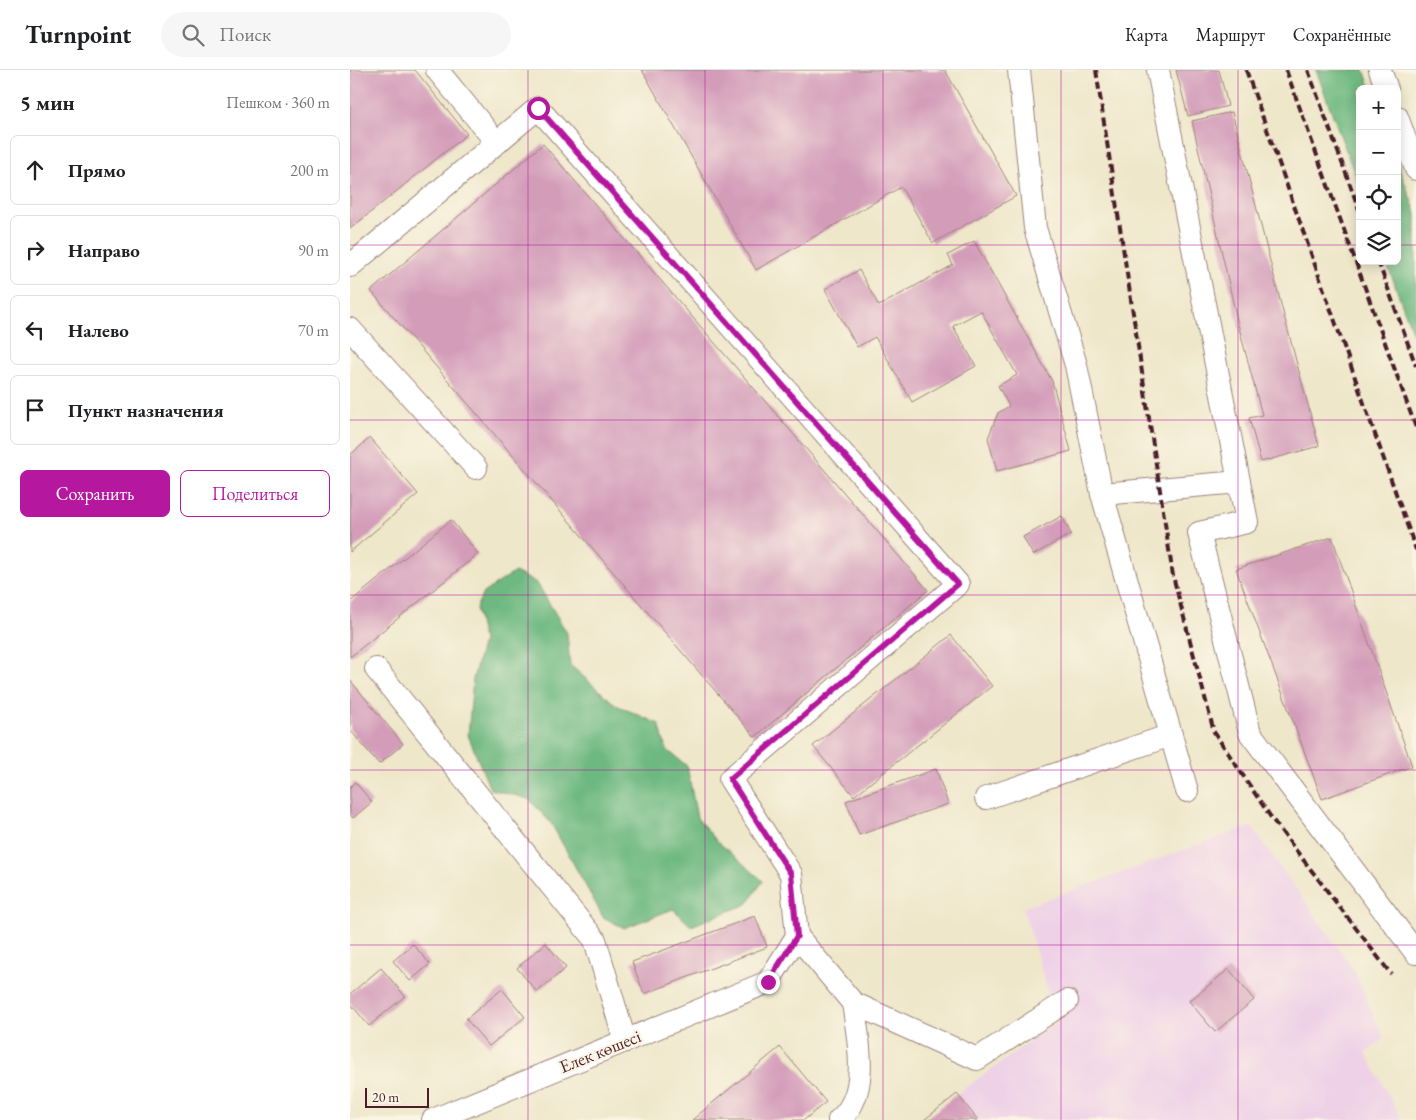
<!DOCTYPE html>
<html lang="ru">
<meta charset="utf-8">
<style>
body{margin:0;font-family:"EB Garamond",serif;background:#f6f6f6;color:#202124}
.controls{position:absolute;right:15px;top:15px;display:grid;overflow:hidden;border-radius:8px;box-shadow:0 2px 12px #0003}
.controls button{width:45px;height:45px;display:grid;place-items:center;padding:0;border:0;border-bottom:1px solid #e0e0e0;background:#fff;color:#202124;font:25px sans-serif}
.scale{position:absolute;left:15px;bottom:12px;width:64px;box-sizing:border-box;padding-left:5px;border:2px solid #4a1f2b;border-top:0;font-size:14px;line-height:18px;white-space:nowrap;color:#4a1f2b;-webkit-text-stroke:4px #fcf5e5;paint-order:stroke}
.stop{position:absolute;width:15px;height:15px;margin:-11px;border:4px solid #b5179e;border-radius:50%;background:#fff}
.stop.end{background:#b5179e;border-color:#fff;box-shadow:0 1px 5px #0008}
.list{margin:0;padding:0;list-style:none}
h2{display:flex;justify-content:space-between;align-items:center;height:65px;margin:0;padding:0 20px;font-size:21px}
h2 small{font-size:16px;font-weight:400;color:#757577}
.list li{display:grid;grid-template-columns:32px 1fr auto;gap:15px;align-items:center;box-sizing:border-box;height:70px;margin:0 10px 10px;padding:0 10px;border:1px solid #e0e0e0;border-radius:8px}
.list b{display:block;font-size:19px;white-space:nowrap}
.list em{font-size:16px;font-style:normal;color:#757577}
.actions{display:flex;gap:10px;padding:15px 20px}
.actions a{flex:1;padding:11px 0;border:1px solid #b5179e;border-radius:8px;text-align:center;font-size:18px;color:#b5179e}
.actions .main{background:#b5179e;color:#fff}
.icon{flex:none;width:28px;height:28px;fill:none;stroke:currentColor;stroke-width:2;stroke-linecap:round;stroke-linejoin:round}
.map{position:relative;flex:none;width:1066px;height:1050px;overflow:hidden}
header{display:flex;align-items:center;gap:30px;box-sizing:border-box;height:70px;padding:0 25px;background:#fff;border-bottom:1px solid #e0e0e0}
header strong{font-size:24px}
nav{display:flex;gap:28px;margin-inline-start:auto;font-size:18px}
.search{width:350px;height:45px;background:#f6f6f6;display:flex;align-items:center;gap:12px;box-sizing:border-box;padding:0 18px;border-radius:28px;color:#757577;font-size:19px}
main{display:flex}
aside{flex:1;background:#fff}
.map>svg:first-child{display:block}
</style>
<header>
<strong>Turnpoint</strong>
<div class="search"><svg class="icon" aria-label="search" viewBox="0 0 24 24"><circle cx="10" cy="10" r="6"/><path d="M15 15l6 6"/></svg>Поиск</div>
<nav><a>Карта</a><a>Маршрут</a><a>Сохранённые</a></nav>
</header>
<main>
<aside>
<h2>5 мин<small>Пешком · 360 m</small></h2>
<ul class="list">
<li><svg class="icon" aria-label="ahead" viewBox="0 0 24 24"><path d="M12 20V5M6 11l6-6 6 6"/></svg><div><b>Прямо</b></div><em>200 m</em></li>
<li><svg class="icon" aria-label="right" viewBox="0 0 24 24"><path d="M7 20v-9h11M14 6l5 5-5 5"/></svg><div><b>Направо</b></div><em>90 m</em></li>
<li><svg class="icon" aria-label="left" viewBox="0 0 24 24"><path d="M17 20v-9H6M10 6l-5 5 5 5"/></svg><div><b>Налево</b></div><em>70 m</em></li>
<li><svg class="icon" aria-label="arrive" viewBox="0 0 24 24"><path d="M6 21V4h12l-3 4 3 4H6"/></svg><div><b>Пункт назначения</b></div></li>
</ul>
<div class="actions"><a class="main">Сохранить</a><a>Поделиться</a></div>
</aside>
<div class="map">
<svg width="1066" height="1050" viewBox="0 0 1066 1050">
<rect width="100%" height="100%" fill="#fcf5e5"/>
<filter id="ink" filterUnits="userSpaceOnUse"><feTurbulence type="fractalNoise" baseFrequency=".02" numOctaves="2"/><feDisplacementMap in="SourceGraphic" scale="10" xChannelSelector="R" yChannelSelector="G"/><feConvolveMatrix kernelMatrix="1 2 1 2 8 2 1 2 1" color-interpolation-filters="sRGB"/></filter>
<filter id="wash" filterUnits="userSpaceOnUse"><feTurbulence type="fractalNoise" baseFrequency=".0096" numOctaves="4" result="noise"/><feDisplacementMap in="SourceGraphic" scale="20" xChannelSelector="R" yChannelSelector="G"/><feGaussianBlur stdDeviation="1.12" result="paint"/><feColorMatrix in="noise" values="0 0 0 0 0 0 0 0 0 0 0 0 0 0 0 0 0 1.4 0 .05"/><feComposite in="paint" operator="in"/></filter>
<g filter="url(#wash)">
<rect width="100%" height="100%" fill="#eee7ca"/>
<path fill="#eed0e7" d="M901,756l103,144 30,69 -18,14 36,67h-478l33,-26 106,-76 -15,-26 -25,-84z"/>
<g fill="#6eb981" stroke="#5c6c56">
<path d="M966,0h48l7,19h-11v99z"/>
<path d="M1047,92l19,51v129l-30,-81h11z"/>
<path d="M165,502l22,11 30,50 3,32 46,40 43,19 7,25 21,17 10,52 20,23 46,40 -16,23 -56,22 -18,-17 -49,19 -21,-11 -52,-94 -22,-24 -39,-10 -22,-54 5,-56 10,-38 -7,-33 7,-15z"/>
</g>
<g id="blocks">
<g fill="#d39cb9">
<path d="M0,0h65l52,64 -117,95z"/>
<path d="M292,0h303l71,126 -83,47 -32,-56 -145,83z"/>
<path d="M826,0h43l9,36 -40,10z"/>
<path d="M882,42l51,200 36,134 -58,16 -12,-44 13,-3 -24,-91 -46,-203z"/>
<path d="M193,74l385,446 -173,147 -384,-446z"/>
<path d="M624,171l78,140 19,70 -74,20 -9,-33 10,-25 11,-7 -11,-20 19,-11 -36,-64 -28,15 23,40 -64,36 -37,-65 -18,10 -32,-58 34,-19 20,36 74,-41 -5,-10z"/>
<path d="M20,368l48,56 -68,58v-97z"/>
<path d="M712,446l9,18 -38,21 -10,-18z"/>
<path d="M101,450l27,34 -128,103v-55z"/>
<path d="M982,467l80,229 -90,33 -86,-230z"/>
<path d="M601,565l41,51 -138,110 -41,-50z"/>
<path d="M0,610l53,64 -24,20 -29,-34z"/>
<path d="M586,699l12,35 -89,31 -13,-34z"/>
<path d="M5,712l17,20 -19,16 -3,-4v-27z"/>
<path d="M405,846l12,31 -123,47 -12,-32z"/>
<path d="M196,873l20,25 -29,24 -20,-24z"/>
<path d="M63,874l17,20 -20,17 -17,-20z"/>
<path d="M31,898l24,28 -36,30 -19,-23v-9z"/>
<path d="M879,899l25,31 -39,32 -26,-31z"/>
<path d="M152,919l23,28 -36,29 -23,-27z"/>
<path d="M430,977l46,55 -22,18h-112z"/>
<path d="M607,1024l21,26h-54z"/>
</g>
</g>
</g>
<g filter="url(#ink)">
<use href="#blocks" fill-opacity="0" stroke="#9c837a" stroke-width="1"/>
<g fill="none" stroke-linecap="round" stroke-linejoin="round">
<g stroke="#9c837a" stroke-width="24">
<g id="minor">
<path d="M87,0l60,73"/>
<path d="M669,0l16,158 41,137 26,129 85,297"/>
<path d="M808,0l89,452 -48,11 51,200 166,220"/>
<path d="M1030,0l7,19"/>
<path d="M1047,47l19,52"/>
<path d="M0,196l188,-158 420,476 -228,195 61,95 6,62 -29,46 -335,138"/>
<path d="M0,259l126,139"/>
<path d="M752,424l137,-12"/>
<path d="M26,599l219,271 30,101"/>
<path d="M636,728l185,-63"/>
<path d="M447,866l56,67 124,56 90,-58"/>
<path d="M489,1050c32,-26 19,-82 14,-117"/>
</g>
</g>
<use href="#minor" stroke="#fff" stroke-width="22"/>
<g stroke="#4a1f2b" stroke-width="4" stroke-dasharray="8 4" stroke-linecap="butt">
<path d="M746,0l77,506 41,156 58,87 119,155"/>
<path d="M896,0l170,480"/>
<path d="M936,0l130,358"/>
<path d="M958,0l52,142"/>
<path d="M1028,191l38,105"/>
</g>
</g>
</g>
<g fill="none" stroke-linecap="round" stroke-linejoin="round" filter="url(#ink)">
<path stroke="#b5179e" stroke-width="6" d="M188,38l420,476 -228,195 61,95 6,62 -29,46"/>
</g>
<path fill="none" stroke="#b5179e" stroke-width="1" stroke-opacity="0.55" d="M178,0v1050M355,0v1050M533,0v1050M711,0v1050M888,0v1050M0,175h1010M1047,175h19M0,350h1066M0,525h1066M0,700h1066M0,875h1066"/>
<g text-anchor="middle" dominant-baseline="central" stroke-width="4.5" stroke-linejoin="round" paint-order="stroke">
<g font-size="18" fill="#4a1f2b" stroke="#fcf5e5">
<text transform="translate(250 981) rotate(-22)">Елек көшесі</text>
</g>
</g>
</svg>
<div class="controls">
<button>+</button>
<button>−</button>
<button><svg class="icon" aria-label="locate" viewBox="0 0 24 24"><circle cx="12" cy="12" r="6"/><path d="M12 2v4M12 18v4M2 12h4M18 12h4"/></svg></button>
<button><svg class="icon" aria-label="layers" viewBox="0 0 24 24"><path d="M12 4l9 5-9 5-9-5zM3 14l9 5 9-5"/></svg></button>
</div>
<div class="scale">20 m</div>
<div class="stop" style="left:188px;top:38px"></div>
<div class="stop end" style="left:418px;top:912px"></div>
</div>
</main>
